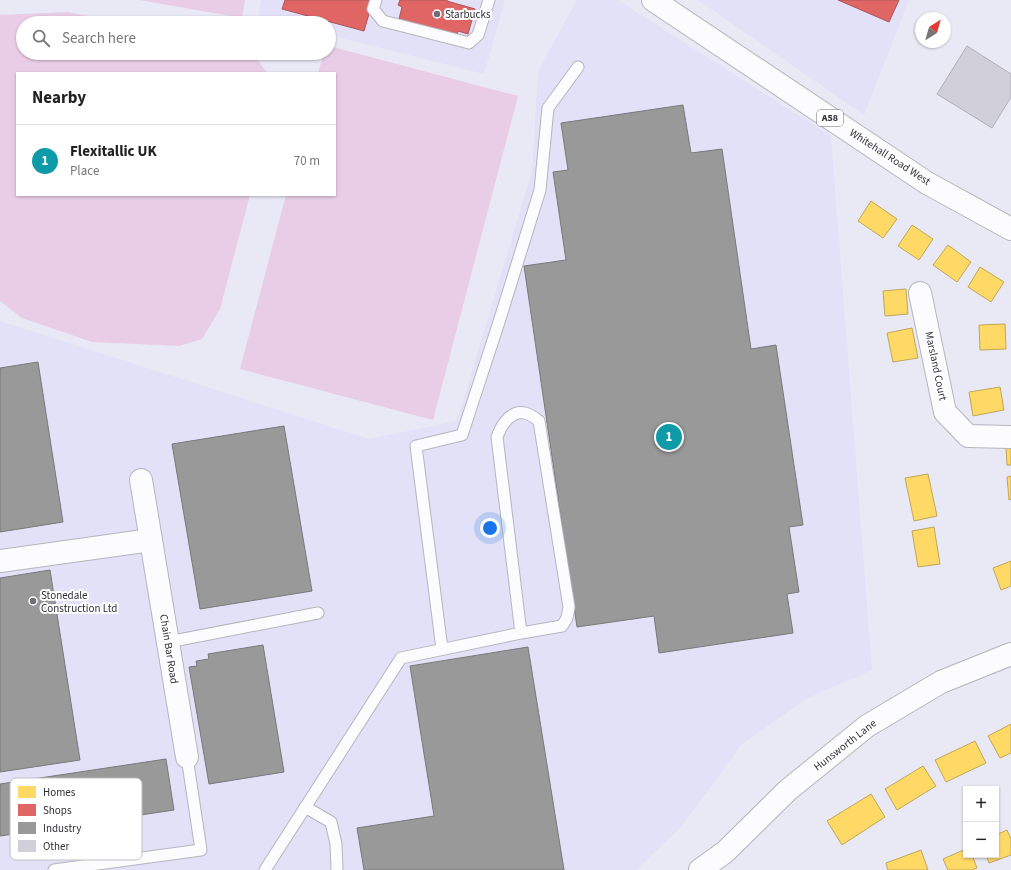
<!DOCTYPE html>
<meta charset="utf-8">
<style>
body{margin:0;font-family:"Source Sans 3",sans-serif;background:#f6f6f6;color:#222}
.controls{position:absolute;right:12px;bottom:12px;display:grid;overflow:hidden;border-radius:0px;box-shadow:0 1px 3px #0004}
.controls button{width:36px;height:36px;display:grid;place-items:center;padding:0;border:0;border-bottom:1px solid #e0e0e0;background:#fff;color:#222;font:20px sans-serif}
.compass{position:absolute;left:915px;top:12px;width:36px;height:36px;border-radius:50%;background:#fff;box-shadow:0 1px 3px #0004;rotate:37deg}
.you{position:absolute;left:490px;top:528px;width:14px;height:14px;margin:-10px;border:3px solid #fff;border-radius:50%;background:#1a73e8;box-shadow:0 0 0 6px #1a73e833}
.badge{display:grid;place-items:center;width:26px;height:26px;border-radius:50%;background:#6f6f79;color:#fff;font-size:13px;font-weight:700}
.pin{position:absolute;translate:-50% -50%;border:2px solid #fff;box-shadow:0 1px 4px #0006}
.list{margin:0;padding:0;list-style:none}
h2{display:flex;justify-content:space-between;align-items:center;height:52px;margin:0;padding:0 16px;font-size:17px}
h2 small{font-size:13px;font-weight:400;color:#767676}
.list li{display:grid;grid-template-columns:26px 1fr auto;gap:12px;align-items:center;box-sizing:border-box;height:72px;padding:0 16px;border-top:1px solid #e0e0e0}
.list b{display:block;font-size:15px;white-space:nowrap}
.list p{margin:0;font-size:13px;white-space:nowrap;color:#767676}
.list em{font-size:13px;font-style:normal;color:#767676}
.icon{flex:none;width:22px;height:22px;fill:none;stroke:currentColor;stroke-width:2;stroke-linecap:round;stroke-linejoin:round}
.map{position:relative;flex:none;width:1011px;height:870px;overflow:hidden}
.search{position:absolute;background:#fff;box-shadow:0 1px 3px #0004;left:16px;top:16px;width:320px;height:44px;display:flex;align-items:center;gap:10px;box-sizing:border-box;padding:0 14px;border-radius:22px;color:#767676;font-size:15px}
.panel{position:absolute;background:#fff;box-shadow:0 1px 3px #0004;left:16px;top:72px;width:320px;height:124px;border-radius:0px}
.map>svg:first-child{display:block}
</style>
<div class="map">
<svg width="1011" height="870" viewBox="0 0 1011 870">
<rect width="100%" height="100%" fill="#e9e9f5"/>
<g fill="#e2e1f7">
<path d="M261,0h244l-21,74 -155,-39v-12h-50l-21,-5z"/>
<path d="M577,0h41l213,136 41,534 -66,29 -65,46 -59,81 -46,44h-636v-549l369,118 88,-18 75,-250 6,-100z"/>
<path d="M698,0h211l-45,115z"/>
</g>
<g fill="#e9cce6">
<path d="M139,0h106l-3,18z"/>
<path d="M68,12l54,11h-99v30h230l14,20h-250v122h233l-30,114 -18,30 -23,7 -87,-4 -70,-24 -22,-17v-286z"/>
<path d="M329,46l189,50 -85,324 -193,-51 46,-174h49v-122h-17l6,-20h5z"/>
</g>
<g fill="#ffd966" stroke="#c0a658">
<path d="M871,201l26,18 -14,19 -25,-17z"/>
<path d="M912,225l21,14 -14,21 -21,-14z"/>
<path d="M948,245l23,17 -14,20 -24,-17z"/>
<path d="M980,267l24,15 -13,20 -23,-15z"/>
<path d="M906,289l2,25 -23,2 -2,-25z"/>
<path d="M1005,324l1,25 -26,1 -1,-25z"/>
<path d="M912,328l6,30 -25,4 -6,-29z"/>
<path d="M1000,387l4,23 -31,6 -4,-24z"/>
<path d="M1006,448h5v17h-4z"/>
<path d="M928,474l9,42 -23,5 -9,-43z"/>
<path d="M1011,476v23l-2,1 -2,-23z"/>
<path d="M934,527l6,37 -22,3 -6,-36z"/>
<path d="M1011,561v25l-10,4 -8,-22z"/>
<path d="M1011,724v29l-11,5 -12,-22z"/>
<path d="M975,741l11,22 -40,19 -11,-22z"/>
<path d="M923,766l13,20 -39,24 -12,-21z"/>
<path d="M871,794l14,23 -43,28 -15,-24z"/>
<path d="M1007,830l4,9v16l-22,8 -3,-8h10v-20z"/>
<path d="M966,849v6h6l5,13 -5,2h-24l-5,-11z"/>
<path d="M921,850l7,20h-40l-2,-7z"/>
</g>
<g fill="#e06666" stroke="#ab5558">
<path d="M285,0h88l-9,31 -82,-22z"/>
<path d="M400,0h47v1l28,8 -7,25 -10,-3 -1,4 -58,-16 3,-12 -4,-2z"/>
<path d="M838,0h61l-10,22z"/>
</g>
<g fill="#999" stroke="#79797b">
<path d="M683,105l8,48 31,-4 29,200 25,-4 27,180 -14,2 10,65 -12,2 6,39 -134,20 -5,-37 -77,11 -53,-361 42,-6 -13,-88 15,-2 -7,-47z"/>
<path d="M38,362l25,160 -63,10v-164z"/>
<path d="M284,426l28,165 -112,18 -28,-165z"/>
<path d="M50,570l30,190 -80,12v-194z"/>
<path d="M263,645l21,127 -75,12 -20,-117 8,-1 -1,-5 13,-2 -1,-5z"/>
<path d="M528,647l36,223h-200l-7,-42 77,-12 -24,-150z"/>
<path d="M166,759l8,51 -174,26v-52z"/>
</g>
<path fill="#d1cfd9" stroke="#b1afb7" d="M967,46l44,28v23l-19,31 -55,-34z"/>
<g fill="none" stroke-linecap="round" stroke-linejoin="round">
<g stroke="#b5b5be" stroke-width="13">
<g id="lane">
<path d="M376,0l-3,9 10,12 86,22 9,-8 11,-35"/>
<path d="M168,642l150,-29"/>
<path d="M442,649l-26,-203 46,-11 37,-113 41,-132 8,-82 30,-41"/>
<path d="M305,807l26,15 5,22 1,26"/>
<path d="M54,870l147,-20 -14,-93"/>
<path d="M265,870l136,-212 120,-25 41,-7 5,-8 2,-11 -30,-186c-4,-3 -9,-7 -14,-8 -15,-3 -24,13 -28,24l24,196"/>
</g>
</g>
<g stroke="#b5b5be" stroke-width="24">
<g id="street">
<path d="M920,293l25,119 23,24 43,1"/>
<path d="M141,480l46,277"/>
<path d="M0,561l151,-21"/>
</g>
</g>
<g stroke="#b5b5be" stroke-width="24">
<path id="secondary" d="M700,870l25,-18 63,-62 79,-64 74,-44 70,-28"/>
</g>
<g stroke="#b5b5be" stroke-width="24">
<path id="primary" d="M653,0l274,183 84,46"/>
</g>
<use href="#lane" stroke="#fcfcfe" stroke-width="11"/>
<use href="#street" stroke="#fcfcfe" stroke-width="22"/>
<use href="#secondary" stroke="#fcfcfe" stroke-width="22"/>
<use href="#primary" stroke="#fcfcfe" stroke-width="22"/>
</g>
<g fill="#6f6f79" stroke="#fff" stroke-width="1.5">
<circle cx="437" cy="14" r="4"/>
<circle cx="33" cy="601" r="4"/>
</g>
<g text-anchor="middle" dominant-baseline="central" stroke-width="4" stroke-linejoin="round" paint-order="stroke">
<rect fill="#fff" stroke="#6d6d72" stroke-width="1" x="817" y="110" width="26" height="16" rx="3"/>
<g font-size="10" font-weight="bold" fill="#2e2e36">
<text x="830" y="118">A58</text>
</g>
<g font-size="11" fill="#2e2e36" stroke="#fff" text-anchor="start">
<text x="445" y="14">Starbucks</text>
<text x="41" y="595">Stonedale<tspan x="41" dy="13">Construction Ltd</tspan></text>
</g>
<g font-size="11" fill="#2e2e36" stroke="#fff">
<text transform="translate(890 157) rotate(33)">Whitehall Road West</text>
<text transform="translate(936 366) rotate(78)">Marsland Court</text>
<text transform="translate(169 649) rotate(81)">Chain Bar Road</text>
<text transform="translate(845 745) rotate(-38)">Hunsworth Lane</text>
</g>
</g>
<rect x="10" y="778" width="132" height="82" rx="6" fill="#fff" stroke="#c0c0c3" stroke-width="1"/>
<rect x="18" y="786" width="18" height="12" fill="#ffd966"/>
<rect x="18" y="804" width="18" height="12" fill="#e06666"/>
<rect x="18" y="822" width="18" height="12" fill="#999"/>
<rect x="18" y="840" width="18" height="12" fill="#d1cfd9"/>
<g font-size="11" fill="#2e2e36">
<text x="43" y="796">Homes</text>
<text x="43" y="814">Shops</text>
<text x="43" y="832">Industry</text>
<text x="43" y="850">Other</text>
</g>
</svg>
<div class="controls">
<button>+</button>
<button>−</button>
</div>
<svg class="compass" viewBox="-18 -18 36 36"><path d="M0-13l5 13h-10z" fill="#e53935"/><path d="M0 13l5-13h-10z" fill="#767676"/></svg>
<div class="you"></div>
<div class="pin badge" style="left:669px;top:437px;background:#0f9aa8">1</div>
<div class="search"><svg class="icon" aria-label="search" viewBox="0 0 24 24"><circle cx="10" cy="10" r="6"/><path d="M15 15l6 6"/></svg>Search here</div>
<section class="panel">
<h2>Nearby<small></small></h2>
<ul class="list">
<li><span class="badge" style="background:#0f9aa8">1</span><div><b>Flexitallic UK</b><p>Place</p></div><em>70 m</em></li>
</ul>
</section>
</div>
